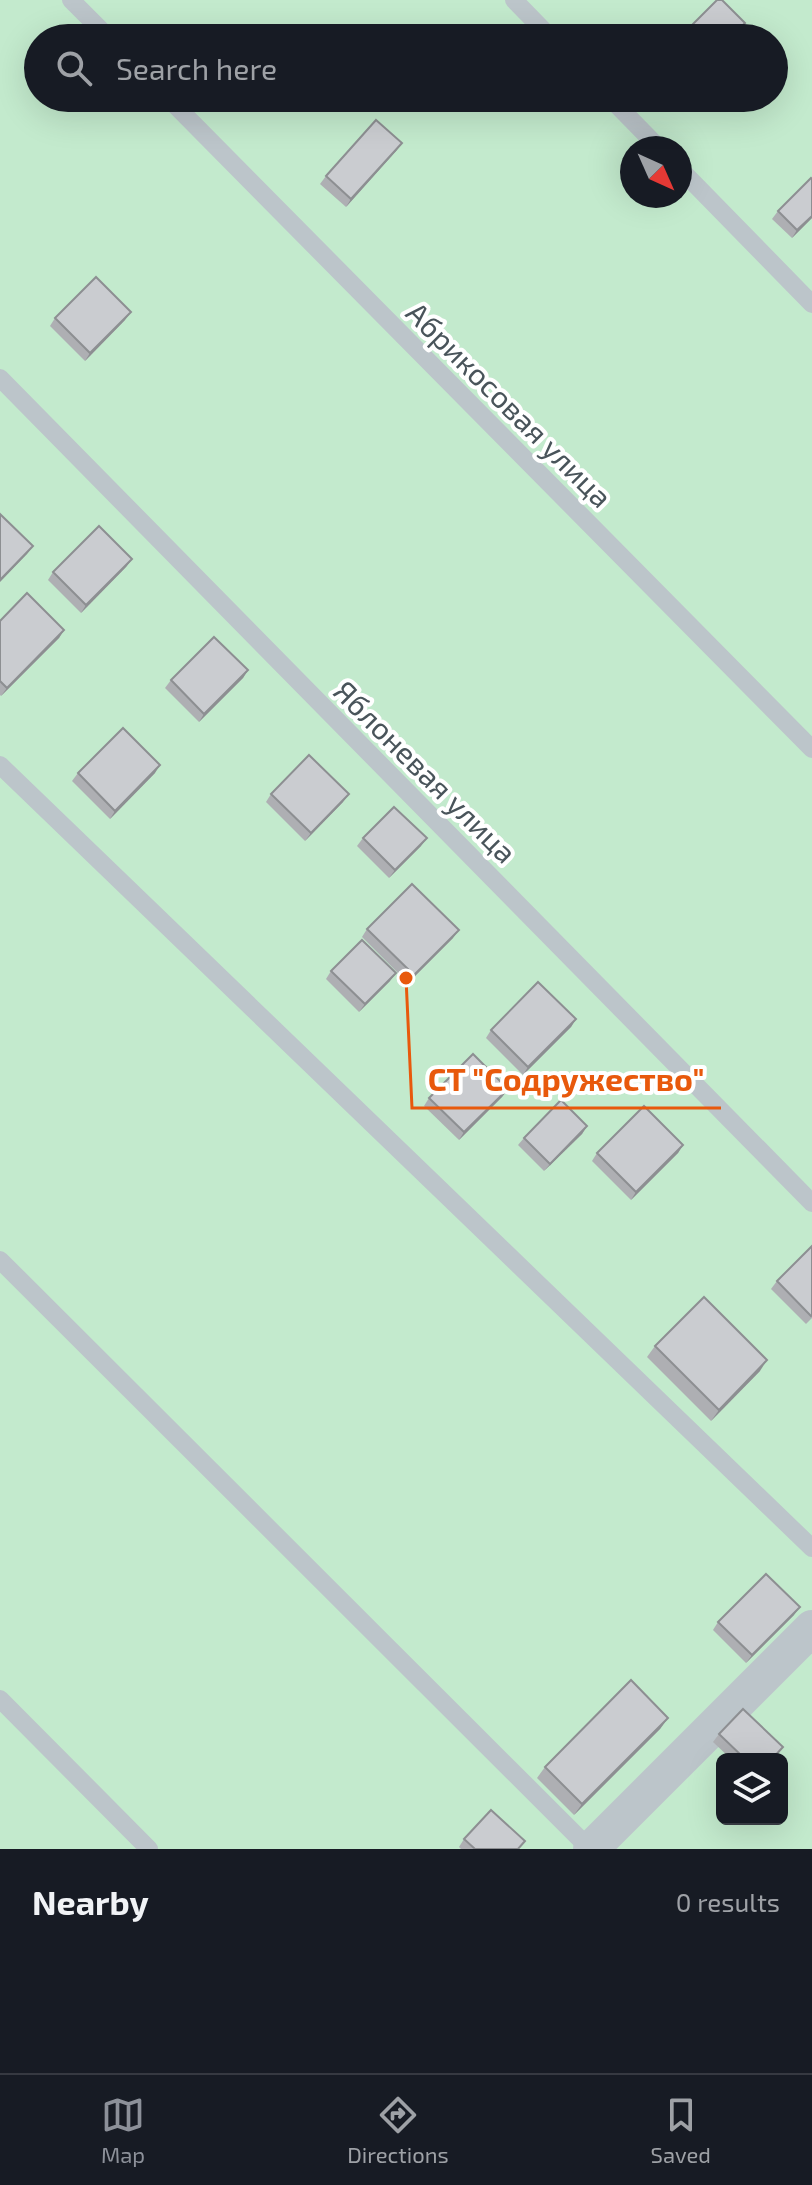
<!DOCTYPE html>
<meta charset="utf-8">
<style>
body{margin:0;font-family:"Exo 2",sans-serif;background:#20242c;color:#f1f3f6}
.controls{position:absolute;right:24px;bottom:24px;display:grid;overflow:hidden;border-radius:12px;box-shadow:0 8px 32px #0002}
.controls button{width:72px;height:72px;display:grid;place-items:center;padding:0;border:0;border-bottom:2px solid #363941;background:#171b24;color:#f1f3f6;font:40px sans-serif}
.compass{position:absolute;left:620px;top:136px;width:72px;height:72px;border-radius:50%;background:#171b24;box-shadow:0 8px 32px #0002;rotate:135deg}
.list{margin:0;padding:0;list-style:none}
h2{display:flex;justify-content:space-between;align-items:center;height:104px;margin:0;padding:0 32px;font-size:34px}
h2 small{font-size:26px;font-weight:400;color:#9ea1a6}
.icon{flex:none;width:44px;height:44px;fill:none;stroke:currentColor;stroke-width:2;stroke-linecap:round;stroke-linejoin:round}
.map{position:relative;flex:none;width:812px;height:1849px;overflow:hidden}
.search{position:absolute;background:#171b24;box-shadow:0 8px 32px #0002;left:24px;right:24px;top:24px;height:88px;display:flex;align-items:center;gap:20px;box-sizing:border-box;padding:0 28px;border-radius:44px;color:#9ea1a6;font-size:30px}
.sheet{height:224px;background:#171b24}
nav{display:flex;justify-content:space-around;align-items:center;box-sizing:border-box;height:112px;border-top:2px solid #363941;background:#171b24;font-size:22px;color:#9ea1a6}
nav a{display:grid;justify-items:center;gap:4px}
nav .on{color:#8c9099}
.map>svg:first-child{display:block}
</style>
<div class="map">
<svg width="812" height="1849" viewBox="0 0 812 1849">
<rect width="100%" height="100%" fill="#f1eff0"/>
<path fill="#c3eacd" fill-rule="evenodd" d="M0,0h812v1849h-812zM38,38h736v60h-736zM632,148h48v48h-48zM722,1759h60v60h-60z"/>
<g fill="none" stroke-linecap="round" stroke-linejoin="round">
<g stroke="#bcc5ca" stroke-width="18">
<path d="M71,0l38,38"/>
<path d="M514,0l37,38"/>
<path d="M168,98l644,651"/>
<path d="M610,98l49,50"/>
<path d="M680,169l132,135"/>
<path d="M0,378l812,825"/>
<path d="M0,765l812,783"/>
<path d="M0,1260l590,589"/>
<path d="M0,1699l149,150"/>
</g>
<path stroke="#bcc5ca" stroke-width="36" d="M591,1849l221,-221"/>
</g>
<g fill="#aeafb3">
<path d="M690,27l50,4 -8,7h-45l-3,-3z"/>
<path d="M402,143l-6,8 -50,56 -26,-23 6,-8z"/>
<path d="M778,211l34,7 -20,20 -20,-19z"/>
<path d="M55,318l70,2 -40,41 -35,-35z"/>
<path d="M132,559l-6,8 -45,46 -33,-33 5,-8z"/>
<path d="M0,621l64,9 -5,8 -58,58 -1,-1z"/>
<path d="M248,670l-5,8 -44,44 -34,-34 6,-8z"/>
<path d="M78,773h77l-45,46 -38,-38z"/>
<path d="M271,794l72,8 -38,39 -39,-39z"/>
<path d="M363,838l58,8 -32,32 -32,-32z"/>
<path d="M367,929l86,9 -45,45 -46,-46z"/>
<path d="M331,971l59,10 -31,31 -33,-33z"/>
<path d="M576,1019l-5,8 -48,48 -37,-37 5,-8z"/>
<path d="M508,1089l-6,8 -43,43 -35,-34 5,-8z"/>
<path d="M587,1126l-5,8 -38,37 -26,-26 6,-7z"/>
<path d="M683,1145l-5,8 -47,47 -39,-39 5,-8z"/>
<path d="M812,1246v72l-6,6 -35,-35 6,-8z"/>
<path d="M655,1346l105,25 -49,50 -64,-64z"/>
<path d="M794,1615l-48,48 -33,-33 5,-8z"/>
<path d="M668,1718l-8,11 -86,86 -37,-37 8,-11z"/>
<path d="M719,1734l59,21 -4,4h-43l-18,-17z"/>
<path d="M464,1839l56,10h-59l-2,-2z"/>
</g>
<g fill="#8d8f92">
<path d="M402,143l-6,8 -50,56 5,-8z"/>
<path d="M812,216v2l-20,20 5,-8z"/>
<path d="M131,312l-6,8 -40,41 5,-8z"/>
<path d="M33,546l-6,8 -27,28v-2z"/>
<path d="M132,559l-6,8 -45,46 5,-8z"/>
<path d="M64,630l-5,8 -58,58 6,-8z"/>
<path d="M248,670l-5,8 -44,44 5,-8z"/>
<path d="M160,765l-5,8 -45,46 5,-8z"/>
<path d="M349,794l-6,8 -38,39 6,-8z"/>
<path d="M427,838l-6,8 -32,32 6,-8z"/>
<path d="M459,930l-6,8 -45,45 6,-8z"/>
<path d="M396,973l-6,8 -31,31 6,-8z"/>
<path d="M576,1019l-5,8 -48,48 5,-8z"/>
<path d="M508,1089l-6,8 -43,43 5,-8z"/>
<path d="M587,1126l-5,8 -38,37 6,-7z"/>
<path d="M683,1145l-5,8 -47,47 5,-8z"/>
<path d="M767,1360l-7,11 -49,50 8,-11z"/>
<path d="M800,1607l-6,8 -48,48 6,-8z"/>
<path d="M668,1718l-8,11 -86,86 8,-11z"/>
</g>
<g fill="#caccd0" stroke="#8d8f92" stroke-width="2">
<path d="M717,0h5l23,23 -15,15h-29l-11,-11z"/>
<path d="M376,120l26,23 -51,56 -25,-23z"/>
<path d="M811,178l1,1v37l-15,14 -19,-19z"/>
<path d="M96,277l35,35 -41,41 -35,-35z"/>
<path d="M0,514l33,32 -33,34z"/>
<path d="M99,526l33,33 -46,46 -33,-33z"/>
<path d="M27,593l37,37 -57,58 -7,-7v-60z"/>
<path d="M214,637l34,33 -44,44 -33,-34z"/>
<path d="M123,728l37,37 -45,46 -37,-38z"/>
<path d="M309,755l40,39 -38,39 -40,-39z"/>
<path d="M394,807l33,31 -32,32 -32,-32z"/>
<path d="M412,884l47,46 -45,45 -47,-46z"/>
<path d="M362,940l34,33 -31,31 -34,-33z"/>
<path d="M538,982l38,37 -48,48 -37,-37z"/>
<path d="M473,1054l35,35 -44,43 -35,-34z"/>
<path d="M561,1100l26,26 -37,38 -26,-26z"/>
<path d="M644,1106l39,39 -47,47 -39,-39z"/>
<path d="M812,1246v69l-1,1 -34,-35z"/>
<path d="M704,1297l63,63 -48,50 -64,-64z"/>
<path d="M766,1574l34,33 -48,48 -34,-33z"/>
<path d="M631,1680l37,38 -86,86 -37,-37z"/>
<path d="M743,1709l40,38 -11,12h-27l-26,-25z"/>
<path d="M491,1810l34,31 -7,8h-43l-11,-10z"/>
</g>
<g text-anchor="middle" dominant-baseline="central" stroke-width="8" stroke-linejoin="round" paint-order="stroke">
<g font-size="30" fill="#49545a" stroke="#fff">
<text transform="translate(510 404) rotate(45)">Абрикосовая улица</text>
<text transform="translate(426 771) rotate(45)">Яблоневая улица</text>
</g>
</g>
<path fill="none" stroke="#e8590c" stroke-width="3" d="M406 978L412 1108H721"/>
<circle fill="#e8590c" stroke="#fff" stroke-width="3" cx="406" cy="978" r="8"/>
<g font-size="32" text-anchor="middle" font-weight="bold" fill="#e8590c" stroke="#fff" stroke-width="8" stroke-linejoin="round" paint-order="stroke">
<text x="566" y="1091">СТ "Содружество"</text>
</g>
</svg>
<div class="controls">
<button><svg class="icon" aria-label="layers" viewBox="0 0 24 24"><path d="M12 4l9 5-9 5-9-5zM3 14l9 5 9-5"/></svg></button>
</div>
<svg class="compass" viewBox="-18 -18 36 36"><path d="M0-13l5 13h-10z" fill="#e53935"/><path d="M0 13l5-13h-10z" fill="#9ea1a6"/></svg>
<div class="search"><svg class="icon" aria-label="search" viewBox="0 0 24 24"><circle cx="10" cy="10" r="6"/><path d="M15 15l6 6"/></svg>Search here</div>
</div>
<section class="sheet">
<h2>Nearby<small>0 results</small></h2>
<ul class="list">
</ul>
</section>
<nav>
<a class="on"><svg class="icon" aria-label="map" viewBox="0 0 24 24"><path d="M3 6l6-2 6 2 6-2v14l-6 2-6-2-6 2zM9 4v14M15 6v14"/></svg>Map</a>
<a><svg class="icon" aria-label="directions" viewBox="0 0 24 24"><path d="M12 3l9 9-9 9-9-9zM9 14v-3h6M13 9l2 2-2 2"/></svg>Directions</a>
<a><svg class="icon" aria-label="saved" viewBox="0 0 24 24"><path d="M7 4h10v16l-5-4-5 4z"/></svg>Saved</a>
</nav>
